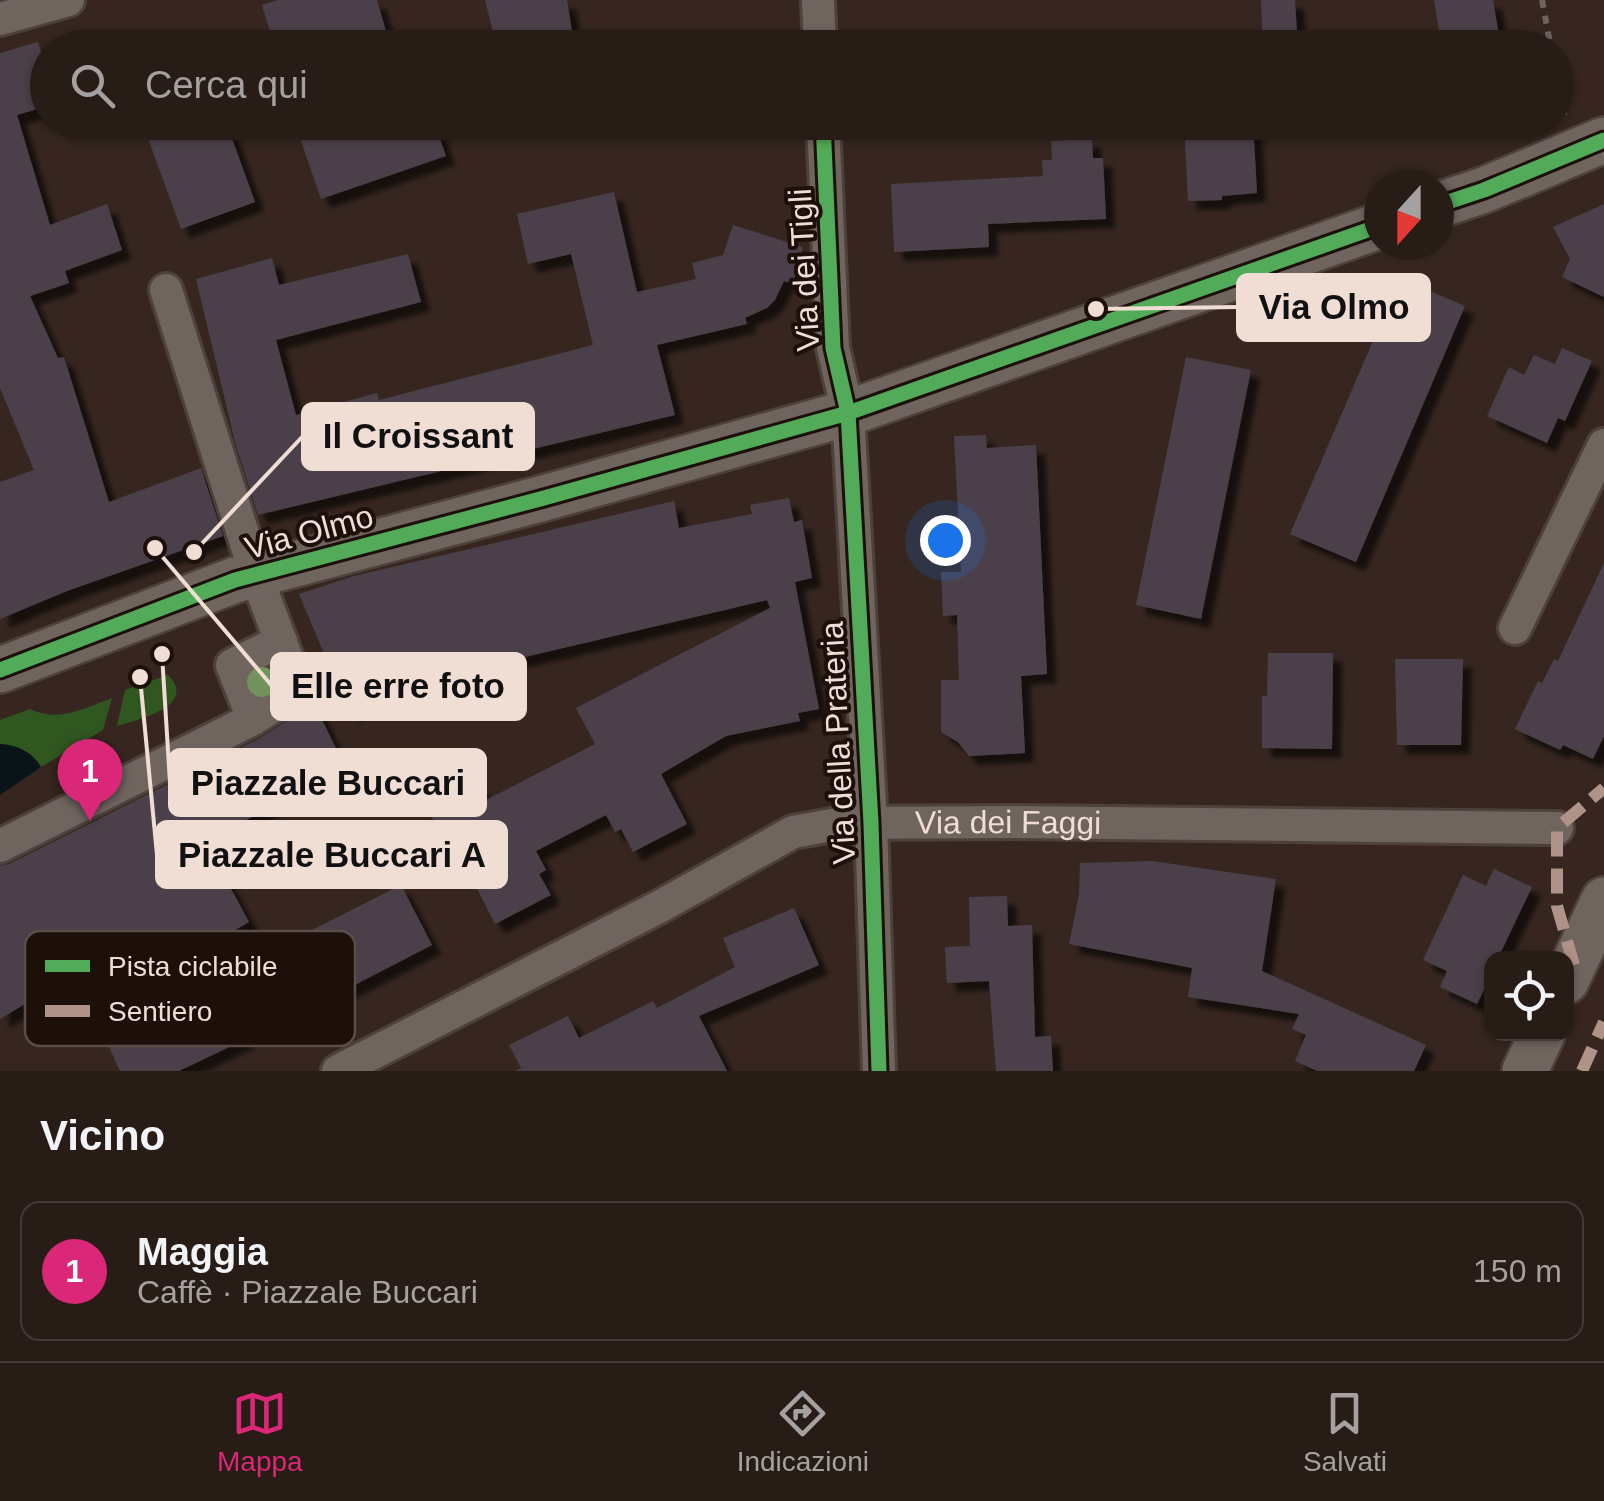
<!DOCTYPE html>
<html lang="it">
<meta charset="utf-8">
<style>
body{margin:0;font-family:Arial,sans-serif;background:#342924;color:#f1f3f6}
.controls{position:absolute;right:30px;bottom:30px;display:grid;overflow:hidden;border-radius:20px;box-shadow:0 2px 8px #0004}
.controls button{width:90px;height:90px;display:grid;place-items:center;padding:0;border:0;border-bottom:2px solid #443a36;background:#281c17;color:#f1f3f6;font:50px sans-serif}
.compass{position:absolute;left:1364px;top:170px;width:90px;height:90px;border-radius:50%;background:#281c17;box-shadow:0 2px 8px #0004;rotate:201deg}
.you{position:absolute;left:945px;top:540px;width:35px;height:35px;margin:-25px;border:8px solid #fff;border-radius:50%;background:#1a73e8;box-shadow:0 0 0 15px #1a73e833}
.badge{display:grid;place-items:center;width:65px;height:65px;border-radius:50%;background:#db2777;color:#fff;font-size:32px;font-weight:700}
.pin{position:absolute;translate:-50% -82px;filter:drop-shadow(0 2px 5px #0008)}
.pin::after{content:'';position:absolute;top:52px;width:35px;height:30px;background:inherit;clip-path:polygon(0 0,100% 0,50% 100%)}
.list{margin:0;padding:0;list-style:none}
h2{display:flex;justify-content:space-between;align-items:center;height:130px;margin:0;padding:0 40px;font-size:42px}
h2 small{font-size:32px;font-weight:400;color:#a5a1a1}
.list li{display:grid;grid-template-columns:65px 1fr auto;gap:30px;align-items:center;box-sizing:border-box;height:140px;margin:0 20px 20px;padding:0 20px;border:2px solid #443a36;border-radius:20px}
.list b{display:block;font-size:38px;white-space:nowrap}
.list p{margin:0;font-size:32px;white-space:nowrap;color:#a5a1a1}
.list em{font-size:32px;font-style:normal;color:#a5a1a1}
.icon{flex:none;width:55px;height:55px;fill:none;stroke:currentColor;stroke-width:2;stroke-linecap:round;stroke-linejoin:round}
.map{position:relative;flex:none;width:1604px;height:1071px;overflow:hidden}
.search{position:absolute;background:#281c17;box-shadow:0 2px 8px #0004;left:30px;right:30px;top:30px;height:110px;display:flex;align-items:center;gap:25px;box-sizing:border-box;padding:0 35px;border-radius:55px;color:#a5a1a1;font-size:38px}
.sheet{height:290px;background:#281c17}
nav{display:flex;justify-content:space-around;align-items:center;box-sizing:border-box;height:140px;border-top:2px solid #443a36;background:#281c17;font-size:28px;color:#a5a1a1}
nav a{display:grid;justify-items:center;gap:5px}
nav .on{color:#db2777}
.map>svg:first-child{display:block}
</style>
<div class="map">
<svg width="1604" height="1071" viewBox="0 0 1604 1071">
<defs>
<filter id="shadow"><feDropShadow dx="9" dy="9" stdDeviation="2.5" flood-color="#0009"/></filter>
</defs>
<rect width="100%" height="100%" fill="#36261f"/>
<g fill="#315720">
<path d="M168,675c31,31 -31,45 -51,51l8,-36z"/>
<path d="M112,698l-9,32 -62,37c-8,-13 -25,-22 -41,-23v-24l30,-11c28,14 55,-1 82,-11z"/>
</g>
<path fill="#091418" d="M0,744c18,1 32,8 41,23l-41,28z"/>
<g fill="#4b414a" filter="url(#shadow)">
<path d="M278,0h99l11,38 -31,10h-82l-13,-43z"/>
<path d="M485,0h82l6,38 -59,10h-17z"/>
<path d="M1261,0h34l3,48h-35z"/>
<path d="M1434,0h59l8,48h-59z"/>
<path d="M38,42l10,31v33l-31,9 33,110 57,-21 15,46 -57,21 4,12 -39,13 28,62 6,-1 45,145 92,-34 22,68 -156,55 -67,28v-137l34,-12 -34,-82v-335z"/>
<path d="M142,122h84l29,80 -74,27z"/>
<path d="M317,122h117l12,34 -125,43 -24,-70z"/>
<path d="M1184,122h69l4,71 -35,3v4l-34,1z"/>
<path d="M1092,139l1,19h10l3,61 -118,5 1,23 -95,5 -3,-68 152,-8 -1,-16h10l-1,-19z"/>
<path d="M614,192l23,100 59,-13 -4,-16 31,-8 10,-30 70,22 -10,37 -9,-3 -9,19 -8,8 -22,10 2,6 -90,21 18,70 -417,100 -23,-73 -39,-163 76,-21 7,27 129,-31 13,48 -145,38 20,75 81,-22 2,7 214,-55 -22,-91 -43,10 -11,-50z"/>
<path d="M1604,204v93l-42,-20 8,-18 -17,-32z"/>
<path d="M1400,278l65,28 -109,256 -66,-28z"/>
<path d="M1562,348l30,13 -27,60 -7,-3 -11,25 -60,-27 22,-49 15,8 10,-20 21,9z"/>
<path d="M1186,357l65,13 -50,249 -65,-14z"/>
<path d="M986,435l1,13 49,-3 11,229 -26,2 4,77 -56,3 -11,-14 -17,-10v-52h18l-2,-65 -14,1 -2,-44h20l-7,-136z"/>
<path d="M789,498l5,24 8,-2 10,58 -17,4 24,127 -21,4 2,8 -74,15 -65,38 26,50 -54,28 -12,-23 -6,3 -9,-17 -70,36 10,19 -7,4 12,21 -56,29 -35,-69 -7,4 -36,-71 49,-26 20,38 109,-56 -19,-36 194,-100 -3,-8 -331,78 -87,35 -50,-119 55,-18 320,-75 5,27 73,-14 -2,-9z"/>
<path d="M1604,563v173l-11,23 -30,-14 -3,5 -45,-21 23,-48 4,2 12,-24 4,2z"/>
<path d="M1268,653h65l-1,96 -70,-1v-52h5z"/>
<path d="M1395,659h68l-2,86h-64z"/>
<path d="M314,703l32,66 -141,72 44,81 -33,19 22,46 5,-1 14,35 -15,8 4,10 -67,32h-59l-38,-83 -23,11 -6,-12 -53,32v-153l9,-2 253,-127z"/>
<path d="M1152,861l124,18 -14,92 164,74 -12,26h-97l-22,-10 11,-26 -14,-6 7,-15 -111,-17 4,-29 -123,-24 10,-49 1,-32z"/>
<path d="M1494,869l38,18 -34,71h-6v15l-15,31 -37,-17 7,-16 -24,-11 40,-85 23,11z"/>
<path d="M401,885l31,60 -89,46 -31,-61z"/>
<path d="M1007,896l1,30 24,-1 3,112 16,-1 2,35h-57l-7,-90 -42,2 -2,-36 25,-1 -1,-49z"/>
<path d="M794,908l25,57 -120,51 28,55h-212l6,-3 -12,-23 59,-29 11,22 74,-37 4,7 78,-41 -12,-29z"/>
</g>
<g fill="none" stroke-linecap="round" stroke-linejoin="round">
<g stroke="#4e413b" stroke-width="38">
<g id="street">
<path d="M818,0l2,48"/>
<path d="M0,19l68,-19"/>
<path d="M823,122l10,226 15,65 23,410 8,248"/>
<path d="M1515,628l89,-183"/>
<path d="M253,719l-21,-54 49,-24"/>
<path d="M0,846l253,-127 46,-29 -43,-115 -90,-285"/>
<path id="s1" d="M338,1071l321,-164 134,-75 50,-9 171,-1 543,6"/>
</g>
</g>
<g stroke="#4e413b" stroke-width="50">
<g id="secondary">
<path d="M1439,205l45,-15 120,-50"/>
<path d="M0,670l235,-90 309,-82 304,-85 531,-187"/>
<path d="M1566,981l38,-81"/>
<path d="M1525,1071l17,-37"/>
</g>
</g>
<g stroke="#6e635e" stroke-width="6" stroke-dasharray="8 8" stroke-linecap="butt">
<path d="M1542,0l9,48"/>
<path d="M1556,77l8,38"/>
</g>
<use href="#street" stroke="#70645f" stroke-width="32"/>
<use href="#secondary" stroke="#70645f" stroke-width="45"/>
<g stroke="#af9288" stroke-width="12" stroke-dasharray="25 12" stroke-linecap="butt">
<path d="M1574,965l-17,-59v-78l47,-40"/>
<path d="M1582,1071l22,-49"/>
</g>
<g stroke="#1d100a" stroke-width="21">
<g id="cycleway">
<path d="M823,122l10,226 15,65 23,410 8,248"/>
<path d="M1439,205l45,-15 120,-50"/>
<path d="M0,670l235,-90 309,-82 304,-85 531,-187"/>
</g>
</g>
<use href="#cycleway" stroke="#51ab58" stroke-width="15"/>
</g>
<circle fill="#72915d" cx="262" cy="682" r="15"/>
<g text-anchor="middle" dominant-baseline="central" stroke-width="8" stroke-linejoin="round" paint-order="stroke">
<g font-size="32" fill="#f0ddd4" stroke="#1d100a">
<text transform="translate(804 270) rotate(-93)">Via dei Tigli</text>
<text transform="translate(309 532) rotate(-15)">Via Olmo</text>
<text transform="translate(838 743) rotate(-93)">Via della Prateria</text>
<text stroke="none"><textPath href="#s1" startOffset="730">Via dei Faggi</textPath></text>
</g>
</g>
<rect x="25" y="931" width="330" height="115" rx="15" fill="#1d100a" stroke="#5c4e47" stroke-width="2.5"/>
<rect x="45" y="960" width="45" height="12" fill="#51ab58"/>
<rect x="45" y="1005" width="45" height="12" fill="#af9288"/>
<g font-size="28" fill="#f0ddd4">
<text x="108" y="976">Pista ciclabile</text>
<text x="108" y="1021">Sentiero</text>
</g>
<path fill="none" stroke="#f0ddd4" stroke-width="4" d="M1096 309L1238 307M194 552L303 436M155 548L272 686M162 654L170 783M140 677L157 855"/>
<g fill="#f0ddd4" stroke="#1d100a" stroke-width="4">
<circle cx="1096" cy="309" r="10"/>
<circle cx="194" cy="552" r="10"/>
<circle cx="155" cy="548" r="10"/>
<circle cx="162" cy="654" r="10"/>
<circle cx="140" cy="677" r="10"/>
</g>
<g fill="#f0ddd4" stroke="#f0ddd4" stroke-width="4">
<rect x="1238" y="275" width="191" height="65" rx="10"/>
<rect x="303" y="404" width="230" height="65" rx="10"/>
<rect x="272" y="654" width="253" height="65" rx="10"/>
<rect x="170" y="750" width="315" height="65" rx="10"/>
<rect x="157" y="822" width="349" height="65" rx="10"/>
</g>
<g font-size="35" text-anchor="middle" font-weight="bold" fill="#111">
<text x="1334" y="319">Via Olmo</text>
<text x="418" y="448">Il Croissant</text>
<text x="398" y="698">Elle erre foto</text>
<text x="328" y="795">Piazzale Buccari</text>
<text x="332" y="867">Piazzale Buccari A</text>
</g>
</svg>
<div class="controls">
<button><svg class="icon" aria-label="locate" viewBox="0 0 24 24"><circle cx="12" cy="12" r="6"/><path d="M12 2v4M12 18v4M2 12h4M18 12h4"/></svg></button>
</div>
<svg class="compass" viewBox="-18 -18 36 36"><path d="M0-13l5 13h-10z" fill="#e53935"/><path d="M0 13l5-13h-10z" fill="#a5a1a1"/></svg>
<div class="you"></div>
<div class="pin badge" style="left:90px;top:821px">1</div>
<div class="search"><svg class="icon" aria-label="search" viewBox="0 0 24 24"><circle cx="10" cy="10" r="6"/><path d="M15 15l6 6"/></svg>Cerca qui</div>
</div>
<section class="sheet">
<h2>Vicino<small></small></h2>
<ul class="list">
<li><span class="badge">1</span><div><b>Maggia</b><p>Caffè · Piazzale Buccari</p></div><em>150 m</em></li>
</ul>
</section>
<nav>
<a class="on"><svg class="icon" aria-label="map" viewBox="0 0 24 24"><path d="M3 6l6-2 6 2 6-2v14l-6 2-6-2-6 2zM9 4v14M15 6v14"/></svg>Mappa</a>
<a><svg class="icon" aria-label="directions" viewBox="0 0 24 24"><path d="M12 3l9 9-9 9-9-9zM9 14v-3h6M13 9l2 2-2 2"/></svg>Indicazioni</a>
<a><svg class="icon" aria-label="saved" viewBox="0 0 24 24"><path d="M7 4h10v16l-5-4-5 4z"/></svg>Salvati</a>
</nav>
